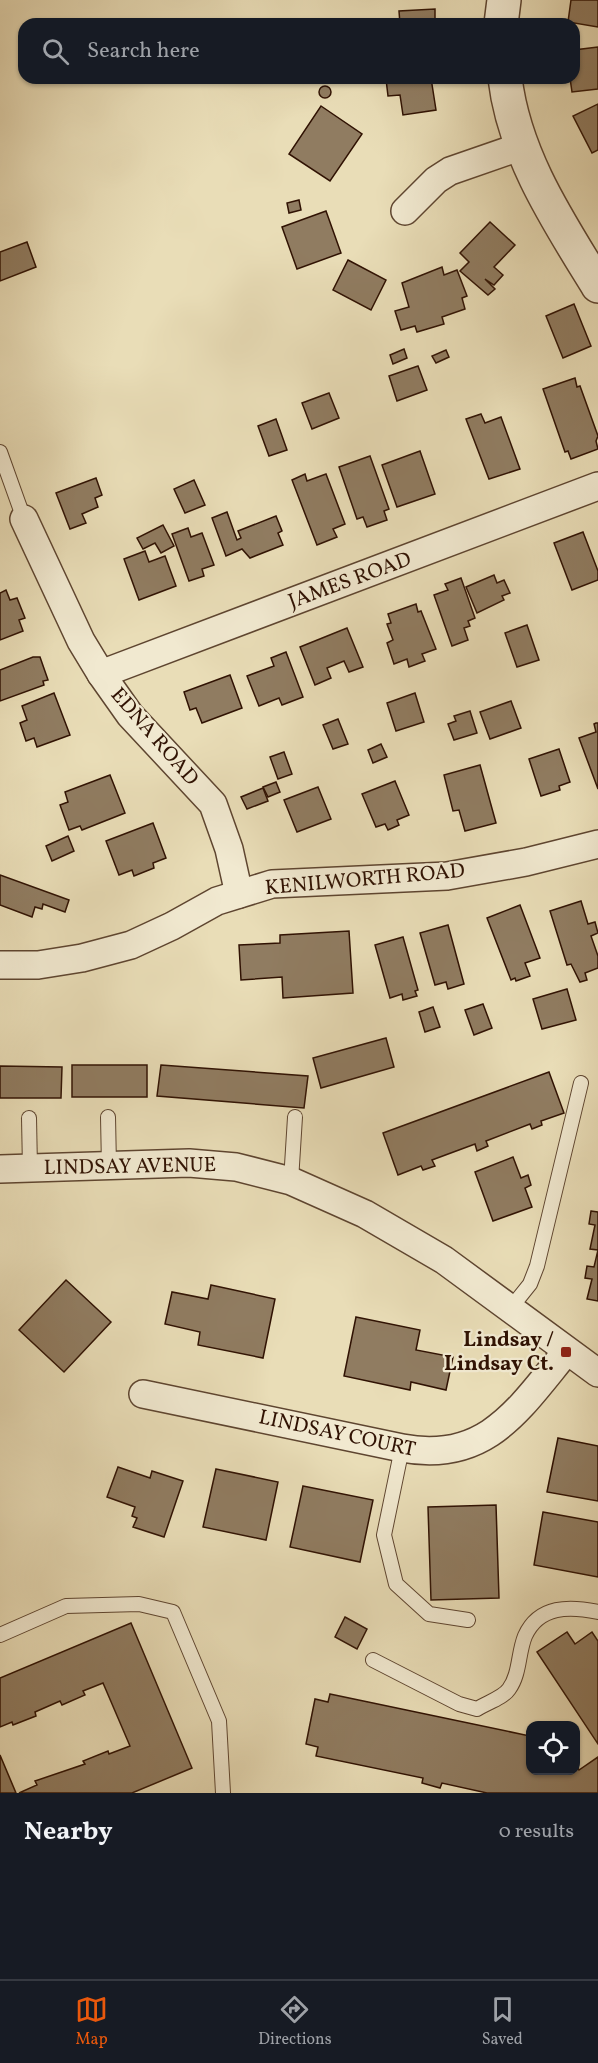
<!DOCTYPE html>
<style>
body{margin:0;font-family:Vollkorn,serif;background:#242831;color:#f1f3f6}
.controls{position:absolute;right:18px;bottom:18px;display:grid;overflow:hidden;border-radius:12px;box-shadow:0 2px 4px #0004}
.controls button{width:54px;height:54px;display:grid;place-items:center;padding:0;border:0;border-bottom:2px solid #363941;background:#171b24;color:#f1f3f6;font:30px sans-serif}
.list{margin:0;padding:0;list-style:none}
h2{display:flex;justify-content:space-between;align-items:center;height:78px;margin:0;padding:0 24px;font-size:26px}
h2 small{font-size:20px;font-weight:400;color:#9ea1a6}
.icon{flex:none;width:33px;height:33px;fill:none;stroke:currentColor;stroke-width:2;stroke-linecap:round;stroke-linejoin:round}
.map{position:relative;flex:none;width:598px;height:1793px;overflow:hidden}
.search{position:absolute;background:#171b24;box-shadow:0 2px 4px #0004;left:18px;right:18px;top:18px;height:66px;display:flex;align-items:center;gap:15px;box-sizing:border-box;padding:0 21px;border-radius:18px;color:#9ea1a6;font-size:22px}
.sheet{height:186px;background:#171b24}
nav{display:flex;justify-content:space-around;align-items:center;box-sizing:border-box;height:84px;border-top:2px solid #363941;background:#171b24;font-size:16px;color:#9ea1a6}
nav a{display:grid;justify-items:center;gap:3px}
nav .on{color:#ea580c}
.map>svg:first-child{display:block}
</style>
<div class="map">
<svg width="598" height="1793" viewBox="0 0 598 1793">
<rect width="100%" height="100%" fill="#e9ddb7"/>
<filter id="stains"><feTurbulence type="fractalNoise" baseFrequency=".00333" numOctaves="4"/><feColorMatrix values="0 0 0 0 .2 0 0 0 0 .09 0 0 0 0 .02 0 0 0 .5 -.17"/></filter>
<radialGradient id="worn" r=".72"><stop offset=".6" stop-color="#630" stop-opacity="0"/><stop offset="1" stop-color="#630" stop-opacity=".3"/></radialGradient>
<g fill="#907c61" stroke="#301203" stroke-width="1.5">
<path d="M571,0h27v27l-30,-5z"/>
<path d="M435,9v15h-35l-1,-13z"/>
<path d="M598,47v42l-26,3 -2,-14h4v-28z"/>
<path d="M431,78l5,32 -33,5 -3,-20 -12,1 -2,-17z"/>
<circle cx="325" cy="92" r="6"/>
<path d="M598,104v46l-6,3 -19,-37z"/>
<path d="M321,106l41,28 -32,47 -41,-27z"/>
<path d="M299,200l2,10 -12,3 -2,-10z"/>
<path d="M326,211l15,42 -44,16 -15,-42z"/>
<path d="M490,222l25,23 -21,22 9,8 -9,10 -9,-6 10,10 -7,6 -28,-24 9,-9 -9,-9z"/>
<path d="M27,242l9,25 -36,14v-29z"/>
<path d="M348,260l38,20 -15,30 -38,-20z"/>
<path d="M442,267l2,8 13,-5 10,26 -5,2 3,11 -23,8 2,7 -27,8 -2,-6 -14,4 -6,-19 14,-4 -7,-24z"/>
<path d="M574,304l17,42 -28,12 -17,-42z"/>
<path d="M404,349l3,9 -14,6 -3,-9z"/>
<path d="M446,350l3,7 -13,6 -4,-7z"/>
<path d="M418,366l9,24 -30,11 -8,-25z"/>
<path d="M575,378l2,9 3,-1 18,50 -2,5 2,8 -27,10 -3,-8 -3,1 -22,-63z"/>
<path d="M329,393l10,25 -27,11 -10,-26z"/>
<path d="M481,414l4,9 16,-6 19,52 -31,10 -23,-60z"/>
<path d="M276,419l11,31 -18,6 -11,-30z"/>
<path d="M420,451l15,43 -38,13 -15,-42z"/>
<path d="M370,456l19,53 -5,2 3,9 -20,7 -4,-10 -6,2 -18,-52z"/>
<path d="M305,474l2,7 19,-7 19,50 -12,5 4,8 -20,8 -25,-65z"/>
<path d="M96,478l6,17 -7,3 3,9 -16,7 4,9 -16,6 -14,-36z"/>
<path d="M194,480l11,25 -20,8 -11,-24z"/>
<path d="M227,512l10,28 4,-2 -3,-7 38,-15 6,15 -4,2 5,12 -33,13 -8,-9 -16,7 -14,-38z"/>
<path d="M163,525l11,21 -13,7 -6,-10 -12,6 -6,-11z"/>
<path d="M188,528l3,9 11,-4 12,32 -12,4 2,7 -15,5 -17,-47z"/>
<path d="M583,532l15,39v9l-26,10 -18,-47z"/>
<path d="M145,551l4,11 16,-6 11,30 -37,14 -15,-41z"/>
<path d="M494,575l3,8 7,-3 6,13 -8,3 2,4 -27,13 -11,-26z"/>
<path d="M461,578l14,40 -7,3 2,5 -6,2 4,12 -16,6 -18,-51 14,-5 -3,-6z"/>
<path d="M6,590l4,10 7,-2 8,20 -6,2 4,11 -23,9v-47z"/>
<path d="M416,604l2,8 3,-1 15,38 -14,5 3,7 -16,6 -2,-8 -13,5 -7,-21 6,-3 -6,-16 4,-1 -3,-9z"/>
<path d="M527,625l12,35 -22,7 -12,-34z"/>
<path d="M347,628l16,39 -14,5 -5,-11 -17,7 4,10 -16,7 -15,-38z"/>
<path d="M286,652l17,45 -21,8 -3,-7 -20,8 -12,-30 27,-10 -3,-8z"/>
<path d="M33,657h7l8,23 -5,1 1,4 -44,16v-31z"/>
<path d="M230,675l12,33 -40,15 -6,-15 -6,2 -6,-18z"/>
<path d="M54,693l16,42 -33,12 -3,-9 -8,3 -6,-18 7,-3 -5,-14z"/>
<path d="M415,693l9,29 -28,9 -9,-28z"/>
<path d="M511,701l10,27 -31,11 -10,-27z"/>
<path d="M470,711l7,22 -23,7 -6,-16 8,-3 -2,-5z"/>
<path d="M338,719l10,25 -15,5 -10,-24z"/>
<path d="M596,723h2v66l-19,-51 17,-6 -2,-8z"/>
<path d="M381,744l6,13 -14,6 -5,-13z"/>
<path d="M559,749l11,33 -11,4 1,4 -19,6 -12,-37z"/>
<path d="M284,752l8,22 -14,5 -8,-22z"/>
<path d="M480,765l16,58 -31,8 -6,-21 -6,1 -9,-36z"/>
<path d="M110,775l15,38 -43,17 -2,-4 -11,4 -9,-25 8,-3 -3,-10z"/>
<path d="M395,781l14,34 -12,5 2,5 -11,5 -3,-6 -9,3 -14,-33z"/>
<path d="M276,782l4,10 -12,5 -5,-10z"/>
<path d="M318,787l13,32 -34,13 -13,-32z"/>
<path d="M263,788l5,13 -21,8 -6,-12z"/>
<path d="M153,823l13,35 -13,5 1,5 -20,8 -2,-6 -13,5 -13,-34z"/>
<path d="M68,836l6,15 -22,10 -6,-15z"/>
<path d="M0,875l69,25 -4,12 -22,-8 -1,5 -7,-2 -3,10 -32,-12z"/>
<path d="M581,901l7,23 7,-2 3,11 -7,3 7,20v12l-13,5 2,7 -7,2 -9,-18 -4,1 -17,-54z"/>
<path d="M520,905l20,53 -15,5 5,13 -14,5 -1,-3 -4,2 -24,-62z"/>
<path d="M448,925l16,59 -16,5 -2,-7 -11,3 -15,-52z"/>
<path d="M349,931l4,62 -70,5 -1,-21 -41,3 -2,-35 41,-2v-8z"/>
<path d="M403,937l15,53 -3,1 2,5 -14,4 -1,-6 -12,4 -15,-53z"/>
<path d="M567,989l9,31 -34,9 -9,-30z"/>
<path d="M483,1004l9,24 -18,7 -9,-25z"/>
<path d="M433,1007l7,20 -15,5 -6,-20z"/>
<path d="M386,1038l8,29 -73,21 -8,-30z"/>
<rect x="72" y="1065" width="75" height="32"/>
<path d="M161,1065l147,11 -4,32 -147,-12z"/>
<path d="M0,1066l62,1 -1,31h-61z"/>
<path d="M549,1072l15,41 -23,8 1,4 -10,4 -2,-5 -44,17 2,5 -11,5 -2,-7 -43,16 3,6 -12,4 -2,-4 -23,9 -15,-42z"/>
<path d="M513,1157l8,21 7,-3 3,10 -6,3 7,19 -39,14 -18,-49z"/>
<path d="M591,1211l7,1v89l-11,-2 5,-20 -7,-1 2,-12 7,1 4,-17 -8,-1 5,-24 -6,-1z"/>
<path d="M66,1280l45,42 -47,50 -45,-42z"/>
<path d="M211,1285l64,14 -12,59 -65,-13 2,-13 -35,-8 7,-32 36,7z"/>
<path d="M356,1317l64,13 -4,20 37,7 -7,33 -35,-8 -1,8 -66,-14z"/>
<path d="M558,1438l40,8v55l-51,-9z"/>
<path d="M118,1467l32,11 2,-7 31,10 -19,56 -31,-10 4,-9 -5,-2 3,-9 -28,-10z"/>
<path d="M216,1469l62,13 -12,58 -63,-13z"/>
<path d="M303,1486l70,14 -13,62 -70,-15z"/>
<path d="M496,1505l3,93 -68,2 -3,-93z"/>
<path d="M543,1512l55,10v55l-64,-12z"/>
<path d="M345,1617l22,12 -10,20 -22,-12z"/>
<path d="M131,1623l61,145 -60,25h-113l18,-8 -2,-4 50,-17 -2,-3 25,-10 1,3 21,-8 -27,-63 -20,8 2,4 -23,10 -2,-4 -25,11 1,4 -23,9 -1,-3 -12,5v-49z"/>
<path d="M567,1632l8,12 17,-12 6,9v103l-61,-92z"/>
<path d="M330,1694l200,42v34h46v-5l3,5 19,-13v36h-111l-45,-10 -2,5 -18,-5 1,-5 -107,-22 2,-9 -12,-3 9,-45 13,3z"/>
<path d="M0,1755l16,38h-16z"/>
</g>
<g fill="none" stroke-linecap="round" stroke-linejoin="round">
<g stroke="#5e4530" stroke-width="16">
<g id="service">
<path d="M0,452l24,67"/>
<path d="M108,1117l1,49"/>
<path d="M29,1118l1,50"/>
<path d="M291,1181l4,-64"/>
<path d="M510,1309l20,-25 7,-18 44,-183"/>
<path d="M402,1448l-18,87 12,49 33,30 39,6"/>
<path d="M0,1635l66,-29 73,-2 34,8 46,109 4,72"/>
<path d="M373,1660l86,44 18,5c9,-6 26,-11 32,-20 11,-15 9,-36 16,-53 14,-31 45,-30 73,-24"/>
</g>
</g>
<g stroke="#5e4530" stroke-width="30">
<g id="minor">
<path d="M405,211l31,-31 14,-9 72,-25"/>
<path d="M24,519l57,122 20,33 29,41 83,89 16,45 10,45"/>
<path d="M101,674l497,-188"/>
<path d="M0,965h38l44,-7 49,-13 41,-19 45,-25 55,-17 175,-8 79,-14 72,-18"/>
<path d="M0,1169l189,-6 47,4 55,14 74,33 79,46 154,113"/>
<path d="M143,1394l259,54c84,16 117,-39 164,-96"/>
</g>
</g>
<g stroke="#5e4530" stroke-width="36">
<g id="tertiary">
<path d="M501,24l3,-24"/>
<path d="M505,78c9,77 53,143 93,208"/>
</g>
</g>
<use href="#service" stroke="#f1e9d0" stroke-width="14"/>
<use href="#minor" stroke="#f1e9d0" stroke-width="27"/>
<use href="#tertiary" stroke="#f1e9d0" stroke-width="33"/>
</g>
<rect fill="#8f2418" stroke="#f1e9d0" stroke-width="2" x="560" y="1346" width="12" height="12" rx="3"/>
<g text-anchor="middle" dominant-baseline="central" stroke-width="4.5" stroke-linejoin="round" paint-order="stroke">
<g font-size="21" fill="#301203" stroke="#f1e9d0">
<text transform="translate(350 581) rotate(-20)">JAMES ROAD</text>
<text transform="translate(154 737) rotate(49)">EDNA ROAD</text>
<text transform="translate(365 880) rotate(-5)">KENILWORTH ROAD</text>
<text transform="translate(130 1167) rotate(-1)">LINDSAY AVENUE</text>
<text transform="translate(337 1434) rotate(12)">LINDSAY COURT</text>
</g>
<g font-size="21" font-weight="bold" fill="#301203" stroke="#f1e9d0" text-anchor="end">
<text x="554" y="1340">Lindsay /<tspan x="554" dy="24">Lindsay Ct.</tspan></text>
</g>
</g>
<rect width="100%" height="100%" filter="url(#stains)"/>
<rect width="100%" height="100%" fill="url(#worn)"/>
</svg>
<div class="controls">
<button><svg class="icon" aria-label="locate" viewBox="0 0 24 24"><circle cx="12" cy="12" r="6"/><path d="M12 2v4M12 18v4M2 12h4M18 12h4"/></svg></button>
</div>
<div class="search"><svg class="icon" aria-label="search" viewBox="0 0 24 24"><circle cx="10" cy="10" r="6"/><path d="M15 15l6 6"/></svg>Search here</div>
</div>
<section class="sheet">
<h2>Nearby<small>0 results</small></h2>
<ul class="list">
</ul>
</section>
<nav>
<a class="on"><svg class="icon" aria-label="map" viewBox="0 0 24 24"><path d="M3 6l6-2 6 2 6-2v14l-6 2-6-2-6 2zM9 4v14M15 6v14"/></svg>Map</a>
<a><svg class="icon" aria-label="directions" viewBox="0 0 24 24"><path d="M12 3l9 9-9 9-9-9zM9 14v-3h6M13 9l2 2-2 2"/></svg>Directions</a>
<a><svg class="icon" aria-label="saved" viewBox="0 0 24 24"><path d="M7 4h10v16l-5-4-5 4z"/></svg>Saved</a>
</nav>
